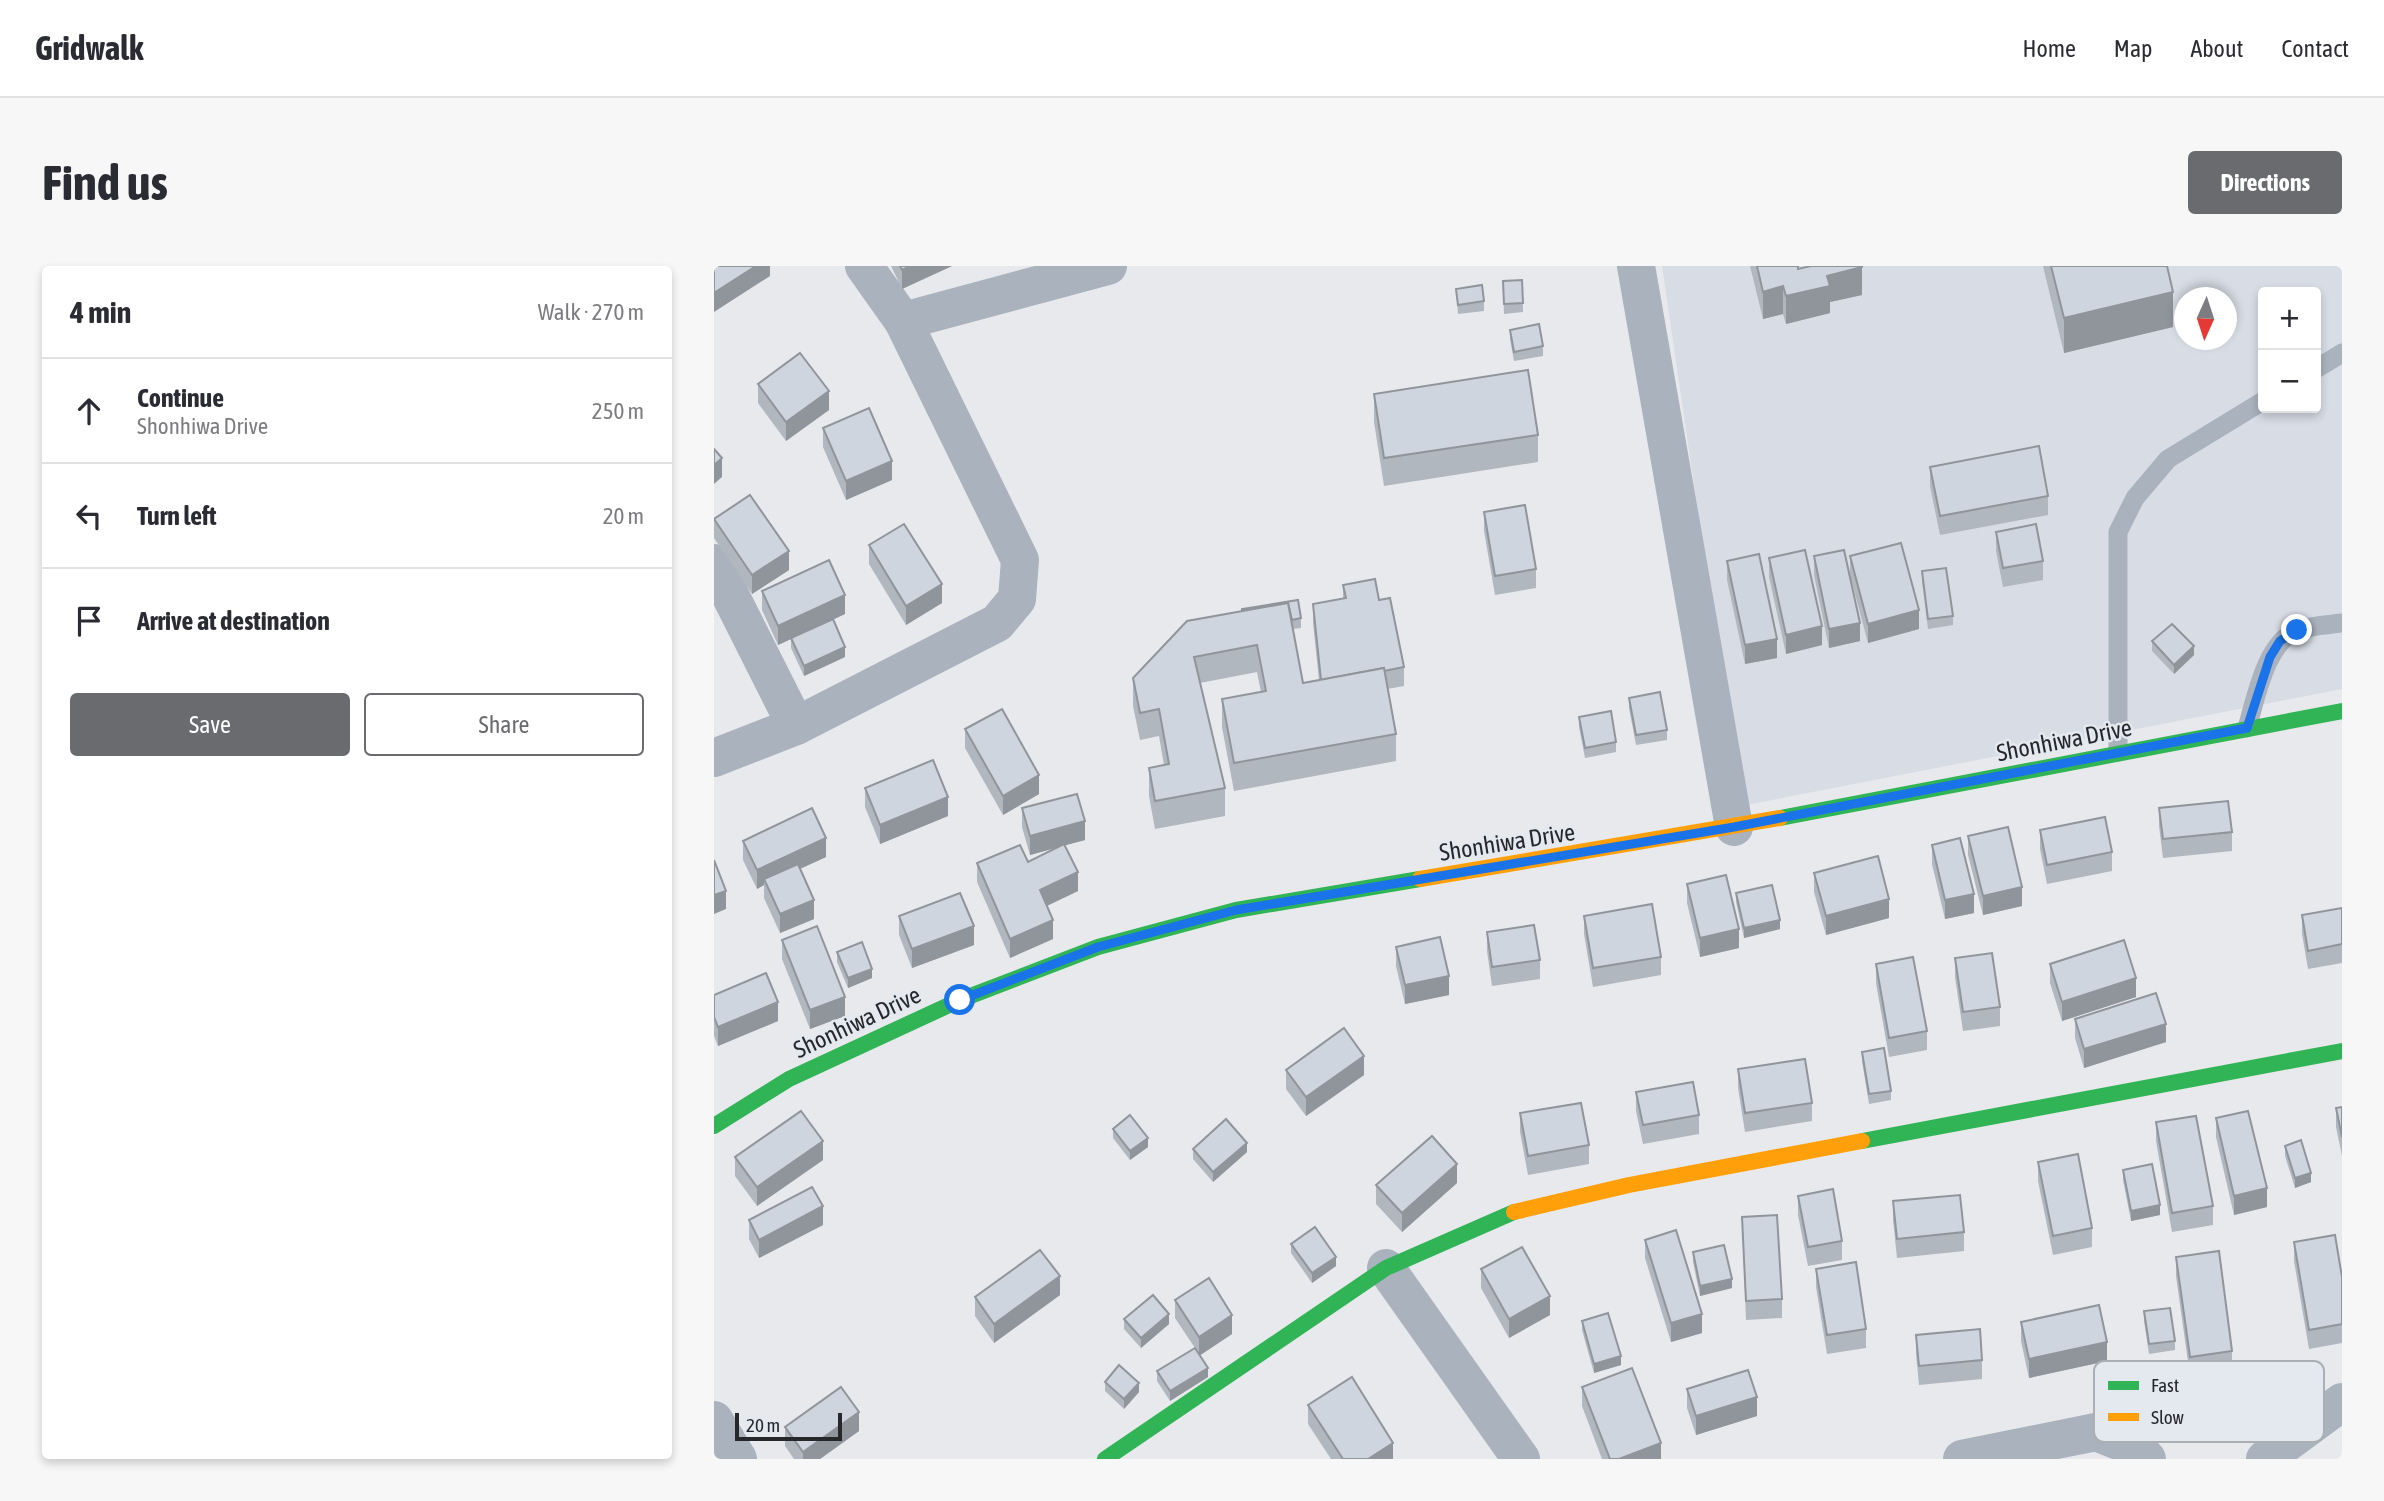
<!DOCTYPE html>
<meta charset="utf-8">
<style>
body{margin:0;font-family:"Asap Condensed",sans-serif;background:#f7f7f7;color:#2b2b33}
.controls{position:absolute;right:21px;top:21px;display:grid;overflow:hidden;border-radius:7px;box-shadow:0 4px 10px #0003}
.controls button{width:63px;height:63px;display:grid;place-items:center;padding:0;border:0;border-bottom:2px solid #e1e1e2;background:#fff;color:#2b2b33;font:35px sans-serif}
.compass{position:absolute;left:1460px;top:21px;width:63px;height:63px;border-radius:50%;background:#fff;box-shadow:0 4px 10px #0003;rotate:183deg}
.scale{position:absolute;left:21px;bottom:18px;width:107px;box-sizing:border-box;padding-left:7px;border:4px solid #25272a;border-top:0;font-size:19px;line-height:24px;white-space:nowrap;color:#25272a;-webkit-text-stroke:5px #e4e9ef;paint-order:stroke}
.stop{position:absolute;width:21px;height:21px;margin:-16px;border:5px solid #1a73e8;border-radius:50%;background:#fff}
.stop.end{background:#1a73e8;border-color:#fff;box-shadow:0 2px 7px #0008}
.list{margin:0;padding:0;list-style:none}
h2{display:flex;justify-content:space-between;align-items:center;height:91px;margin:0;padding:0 28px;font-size:30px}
h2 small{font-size:23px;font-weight:400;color:#7c7c81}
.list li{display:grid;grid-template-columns:46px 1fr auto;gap:21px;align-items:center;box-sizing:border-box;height:105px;padding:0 28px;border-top:2px solid #e1e1e2}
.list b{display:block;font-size:26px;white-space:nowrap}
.list p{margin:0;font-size:23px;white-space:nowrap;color:#7c7c81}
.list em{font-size:23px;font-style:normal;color:#7c7c81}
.actions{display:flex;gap:14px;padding:21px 28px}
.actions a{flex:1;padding:16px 0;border:2px solid #696b6e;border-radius:7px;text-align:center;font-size:24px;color:#696b6e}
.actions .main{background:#696b6e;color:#fff}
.icon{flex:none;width:38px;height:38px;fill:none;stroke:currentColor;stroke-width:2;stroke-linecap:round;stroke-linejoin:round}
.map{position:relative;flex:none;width:1628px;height:1193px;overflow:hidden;border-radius:7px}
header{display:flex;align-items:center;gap:42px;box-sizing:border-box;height:98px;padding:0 35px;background:#fff;border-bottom:2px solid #e1e1e2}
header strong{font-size:33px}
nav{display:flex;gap:38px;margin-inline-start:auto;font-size:24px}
.intro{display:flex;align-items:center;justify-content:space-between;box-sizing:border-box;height:168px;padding:0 42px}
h1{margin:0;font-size:49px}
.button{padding:18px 32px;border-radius:7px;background:#696b6e;color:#fff;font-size:24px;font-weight:700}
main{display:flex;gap:42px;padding:0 42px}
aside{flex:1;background:#fff;border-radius:7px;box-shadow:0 4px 10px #0003}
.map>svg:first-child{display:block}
</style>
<header>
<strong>Gridwalk</strong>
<nav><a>Home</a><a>Map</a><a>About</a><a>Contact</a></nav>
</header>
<div class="intro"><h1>Find us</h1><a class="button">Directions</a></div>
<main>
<aside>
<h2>4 min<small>Walk · 270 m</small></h2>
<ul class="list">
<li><svg class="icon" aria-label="ahead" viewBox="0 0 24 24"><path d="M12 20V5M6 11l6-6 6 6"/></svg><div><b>Continue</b><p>Shonhiwa Drive</p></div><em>250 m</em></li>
<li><svg class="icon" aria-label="left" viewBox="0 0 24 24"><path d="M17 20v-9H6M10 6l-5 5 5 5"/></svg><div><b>Turn left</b></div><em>20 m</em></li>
<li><svg class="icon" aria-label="arrive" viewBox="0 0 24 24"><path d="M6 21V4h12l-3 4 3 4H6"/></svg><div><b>Arrive at destination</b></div></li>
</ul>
<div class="actions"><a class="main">Save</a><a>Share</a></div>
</aside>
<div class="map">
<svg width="1628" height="1193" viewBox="0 0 1628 1193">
<rect width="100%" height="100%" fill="#e7e9ec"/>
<path fill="#d7dce5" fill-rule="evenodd" d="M948,0h680v423l-601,117zM1549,26h53v116h-53zM1470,32h42v42h-42z"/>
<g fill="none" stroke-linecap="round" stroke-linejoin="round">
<g stroke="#a9b2bd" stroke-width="19">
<path d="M1602,103l26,-16"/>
<path d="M1533,462c9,-30 19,-88 52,-98 13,-5 29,-5 43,-7"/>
<path d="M1404,486v-220l17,-34 33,-39 95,-58"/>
</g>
<g stroke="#a9b2bd" stroke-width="38">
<path d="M922,0l98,561"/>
<path d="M189,55l205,-55"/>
<path d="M0,297l82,163"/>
<path d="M0,492l82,-32 201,-103 20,-24 3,-39 -117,-239 -39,-55"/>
<path d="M672,1002l135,191"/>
<path d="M0,1154l24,39"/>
<path d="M1248,1193l134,-27 40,16 11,11"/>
<path d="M1551,1193l77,-57"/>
</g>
<g stroke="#30b455" stroke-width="16">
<path d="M1066,552l562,-107"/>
<path d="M0,860l75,-47 171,-79 138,-53 138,-37 184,-31"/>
<path d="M1148,875l480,-90"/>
<path d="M391,1193l281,-191 128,-56"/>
</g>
<g stroke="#ff9f0a" stroke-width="16">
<path d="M706,613l360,-61"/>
<path d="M800,946l115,-27 233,-44"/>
</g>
</g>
<g fill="#b1b7bf">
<path d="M177,0h61l-50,23z"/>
<path d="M1036,0h48v3l64,26 -32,7v11l-44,11 -3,-10 -20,5z"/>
<path d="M1329,0h124l6,61 -109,26z"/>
<path d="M808,14l1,32 -19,2 -1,-33z"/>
<path d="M742,23l28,12v10l-26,3z"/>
<path d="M796,64l33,16v10l-29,5 -4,-22z"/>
<path d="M44,118l71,26 -43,31 -28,-38z"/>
<path d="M660,128l164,41v27l-154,24 -10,-64z"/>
<path d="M109,162l69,52 -46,20 -23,-53z"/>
<path d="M1216,201l118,29v19l-108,20 -10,-49z"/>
<path d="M770,246l52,57v19l-41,7 -11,-64z"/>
<path d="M0,253l75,51 -37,24 -38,-56z"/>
<path d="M1282,266l47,29v19l-40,7 -7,-36z"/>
<path d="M155,279l73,58 -36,22 -37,-61z"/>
<path d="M1100,290l46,85 -31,7 -15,-73z"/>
<path d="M1136,290l69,73 -51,14 -18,-68z"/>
<path d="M1055,292l53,87 -36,9 -17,-77z"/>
<path d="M1013,295l50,97 -32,6 -18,-84z"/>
<path d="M1208,305l31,45v9l-25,4 -6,-48z"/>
<path d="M629,319l36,15 25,67v19l-17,3 9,45v27l-162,30 -12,-64v-28l39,-7 -4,-20 -57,11 25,105v28l-70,13 -6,-33v-28l15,-3 -5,-29 -19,4 -7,-34v-28l54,-57 114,-3v10l-8,1 10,54 16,-3 -6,-57v-19l30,-6z"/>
<path d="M48,325l83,23 -22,10 22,33 -41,19 -13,-28v-9l-13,6 -16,-35z"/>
<path d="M1438,375l42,14 -20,19 -22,-23z"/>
<path d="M915,432l38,32v10l-31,5 -7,-37z"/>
<path d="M865,451l37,25v10l-31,6 -6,-31z"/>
<path d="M251,463l74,65 -36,21 -38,-67z"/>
<path d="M151,522l83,28 -68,28 -15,-37z"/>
<path d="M308,542l63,32 -21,5 14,46 -31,15 6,33 -43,19 -33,-76v-19l51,-1 27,-14 -25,7 -8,-28z"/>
<path d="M1445,542l73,24v19l-69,7 -4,-32z"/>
<path d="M1326,564l72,22v19l-65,13 -7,-35z"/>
<path d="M1254,570l54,70 -39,9 -15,-60z"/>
<path d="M29,575l83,16 -26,12 14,50 -34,14 -16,-35v-13l-7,4 -14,-29z"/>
<path d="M1218,579l42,68 -29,6 -13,-55z"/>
<path d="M1100,607l75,45 -63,17 -12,-43z"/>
<path d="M973,618l52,64 -39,9 -13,-54z"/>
<path d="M1022,627l44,36 -36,9 -8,-36z"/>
<path d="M1628,642v55l-34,6 -6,-35v-19z"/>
<path d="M185,650l75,29 -62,23 -13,-33z"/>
<path d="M870,650l77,41v18l-68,12 -9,-53z"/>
<path d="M773,666l53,28v19l-48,7 -5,-35z"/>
<path d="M68,674l63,76 -35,13 -28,-70z"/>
<path d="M682,681l53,48 -44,9 -9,-38z"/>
<path d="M123,686l35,26 -24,10 -11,-26z"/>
<path d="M1241,692l45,49v19l-37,5 -8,-54z"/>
<path d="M1162,698l51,67v19l-38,7 -13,-74z"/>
<path d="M1336,698l86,33 -74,24 -12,-38z"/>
<path d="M0,729l64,26 -60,25 -4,-10z"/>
<path d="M1361,753l91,23 -82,26 -9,-30z"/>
<path d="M1148,786l29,39v9l-22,4 -7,-43z"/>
<path d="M1024,803l74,34v18l-67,11 -7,-44z"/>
<path d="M572,804l78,5 -58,41 -20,-27z"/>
<path d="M922,826l63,23v19l-56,10 -7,-33z"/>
<path d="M1628,841v49l-6,-29v-19z"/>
<path d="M806,847l69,32v19l-61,11 -8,-43z"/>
<path d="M1502,852l51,89 -33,8 -18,-78z"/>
<path d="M1442,856l57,84v19l-41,7 -16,-91z"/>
<path d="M399,863l35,18 -18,13 -17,-22z"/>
<path d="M1571,880l26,36 -16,6 -10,-32z"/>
<path d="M479,883l54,3 -34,30 -20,-23z"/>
<path d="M21,891l88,3 -66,46 -22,-30z"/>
<path d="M1324,896l54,66v19l-39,8 -15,-74z"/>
<path d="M1409,904l37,45 -29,6 -8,-41z"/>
<path d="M743,917l-55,49 -26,-28v-19z"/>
<path d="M1084,930l44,45v19l-34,6 -10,-51z"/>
<path d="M1179,935l71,31v19l-67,7 -4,-38z"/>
<path d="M1028,951l40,82v19l-36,2z"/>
<path d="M35,954l74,5 -64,33 -10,-19z"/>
<path d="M931,974l57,93 -31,9 -26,-84z"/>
<path d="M1580,976l48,35v66l-33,6 -15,-88z"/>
<path d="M577,978l45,22 -24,17 -21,-30z"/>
<path d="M979,986l39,36 -32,8 -7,-34z"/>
<path d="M1462,991l56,94v19l-42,6 -14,-100z"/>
<path d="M767,1003l69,46 -41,23 -28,-50z"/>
<path d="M1102,1003l50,60v19l-39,6 -11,-67z"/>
<path d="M346,1029l-66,48 -19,-27v-19z"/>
<path d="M461,1034l57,34 -32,21 8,22 -38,24 -13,-20v-10l38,-23 -20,-30z"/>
<path d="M1430,1045l31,30v9l-26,4 -5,-33z"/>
<path d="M410,1053l45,5 -28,24 -17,-19z"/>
<path d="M868,1055l39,44 -27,8 -12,-43z"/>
<path d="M1307,1056l86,39 -78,17 -8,-37z"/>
<path d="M1202,1069l66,25v19l-63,6 -3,-31z"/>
<path d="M391,1116l34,10 -15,17 -19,-18z"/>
<path d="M868,1121l79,72h-59l-20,-53z"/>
<path d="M973,1123l70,27 -61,19 -9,-27z"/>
<path d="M594,1139l85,54h-62l-23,-35z"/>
<path d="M71,1161l74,4 -39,28h-26l-9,-13z"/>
</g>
<g fill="#90959b">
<path d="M42,0h14v10l-56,36v-19z"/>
<path d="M196,0h42l-50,23v-19z"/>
<path d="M1148,1v28l-32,7v11l-44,11v-28l41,-20z"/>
<path d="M1069,20v28l-20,5v-27z"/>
<path d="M1459,26v35l-109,26v-35z"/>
<path d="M115,125v19l-43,31v-19z"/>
<path d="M8,192v19l-8,7v-19z"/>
<path d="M178,195v19l-46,20v-19z"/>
<path d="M75,285v19l-37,24v-19z"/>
<path d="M228,318v19l-36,22v-19z"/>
<path d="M131,329v19l-67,31v-19z"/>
<path d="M1205,344v19l-51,14v-19z"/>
<path d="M1146,357v18l-31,7v-19z"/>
<path d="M1108,360v19l-36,9v-19z"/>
<path d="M1063,373v19l-32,6v-19z"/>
<path d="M1480,380v9l-20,19v-9z"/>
<path d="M131,381v10l-41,19v-10z"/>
<path d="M325,509v19l-36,21v-19z"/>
<path d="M234,531v19l-68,28v-19z"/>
<path d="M371,555v19l-55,15v-19z"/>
<path d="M112,572v19l-60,27 -2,-5v6l-7,4v-19z"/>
<path d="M364,606v19l-38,18v-19z"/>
<path d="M1308,621v19l-39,9v-19z"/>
<path d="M12,625v18l-12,5v-19z"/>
<path d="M1260,628v19l-29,6v-19z"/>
<path d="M1175,633v19l-63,17v-19z"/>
<path d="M100,634v19l-34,14v-19z"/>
<path d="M339,654v19l-43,19v-19z"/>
<path d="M1066,654v9l-36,9v-10z"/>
<path d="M260,660v19l-62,23v-19z"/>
<path d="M1025,663v19l-39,9v-19z"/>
<path d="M158,703v9l-24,10v-10z"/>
<path d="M735,710v19l-44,9v-19z"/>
<path d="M1422,712v19l-74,24v-19z"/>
<path d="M131,731v19l-35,13v-19z"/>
<path d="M64,736v19l-60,25v-19z"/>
<path d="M1452,758v18l-82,26v-19z"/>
<path d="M650,790v19l-58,41v-19z"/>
<path d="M434,872v9l-18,13v-9z"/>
<path d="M109,875v19l-66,46v-19z"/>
<path d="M533,877v9l-34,30v-10z"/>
<path d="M743,898v19l-55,49v-19z"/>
<path d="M1597,907v9l-16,6v-10z"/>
<path d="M1553,922v19l-33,8v-19z"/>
<path d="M1446,939v10l-29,6v-10z"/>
<path d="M109,940v19l-64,33v-18z"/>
<path d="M622,991v9l-24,17v-10z"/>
<path d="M346,1010v19l-66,48v-19z"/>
<path d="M1018,1013v9l-32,8v-10z"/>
<path d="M836,1030v19l-41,23v-19z"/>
<path d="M455,1048v10l-28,24v-10z"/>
<path d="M988,1048v19l-31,9v-19z"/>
<path d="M518,1049v19l-33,22v-19z"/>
<path d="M1393,1076v19l-78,17v-19z"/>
<path d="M907,1090v9l-27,8v-9z"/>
<path d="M494,1102v9l-38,24v-10z"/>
<path d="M425,1117v9l-15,17v-10z"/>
<path d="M1043,1131v19l-61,19v-19z"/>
<path d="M145,1146v19l-39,28h-17v-7z"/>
<path d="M679,1177v16h-25z"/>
<path d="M947,1177v16h-42z"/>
</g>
<g fill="#ced5de" stroke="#90959b" stroke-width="2">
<path d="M0,0h42l-42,27z"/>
<path d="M186,0h10l-8,4z"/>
<path d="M1043,0h41v3l13,-3h51v1l-35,9 3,10 -44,10 -3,-10 -20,6z"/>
<path d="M1337,0h116l6,26 -109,26z"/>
<path d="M808,14l1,23 -19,1 -1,-23z"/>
<path d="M768,19l2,16 -26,4 -2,-16z"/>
<path d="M825,58l4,22 -29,6 -4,-22z"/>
<path d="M86,87l29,38 -43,31 -28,-38z"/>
<path d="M814,104l10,65 -154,23 -10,-64z"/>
<path d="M155,142l23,53 -46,20 -23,-53z"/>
<path d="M1325,180l9,50 -108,20 -10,-49z"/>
<path d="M0,183l8,9 -8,7z"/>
<path d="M36,229l39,56 -37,24 -38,-56z"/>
<path d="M811,239l11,64 -41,7 -11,-64z"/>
<path d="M190,258l38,60 -36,22 -37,-61z"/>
<path d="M1322,258l7,37 -40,7 -7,-36z"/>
<path d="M1187,277l18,67 -51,14 -18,-68z"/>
<path d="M1091,284l17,76 -36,9 -17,-77z"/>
<path d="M1130,284l16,73 -31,6 -15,-73z"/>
<path d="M1045,288l18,85 -32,6 -18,-84z"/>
<path d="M115,294l16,35 -67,31 -16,-35z"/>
<path d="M1232,302l7,48 -25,3 -6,-48z"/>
<path d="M661,313l4,21 11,-2 14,69 -20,4v-3l-63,12 -8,-76 33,-6 -3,-13z"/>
<path d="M584,334l3,18 -9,2 -4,-17 -46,8v-2z"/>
<path d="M574,337l15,80 81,-15 12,66 -162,29 -12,-64 44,-8 -9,-46 -63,12 31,131 -70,13 -6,-33 20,-4 -10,-55 -19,4 -7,-35 54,-57z"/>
<path d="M119,353l12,28 -41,19 -13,-28z"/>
<path d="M1458,358l22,22 -20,19 -22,-24z"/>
<path d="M946,426l7,38 -31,5 -7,-37z"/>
<path d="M288,443l37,66 -36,21 -38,-67z"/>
<path d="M897,445l5,31 -31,6 -6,-31z"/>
<path d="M219,494l15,37 -68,28 -15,-37z"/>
<path d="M363,528l8,27 -55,15 -8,-28z"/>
<path d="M1514,535l4,31 -69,7 -4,-31z"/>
<path d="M98,542l14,30 -69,32 -14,-29z"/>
<path d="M1391,551l7,35 -65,13 -7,-35z"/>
<path d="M1294,561l14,60 -39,9 -15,-60z"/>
<path d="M1246,572l14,56 -29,6 -13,-55z"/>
<path d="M350,578l14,28 -38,18 13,30 -43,19 -33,-76 43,-18 8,17z"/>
<path d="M1164,590l11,43 -63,17 -12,-43z"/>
<path d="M0,594l12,31 -12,4z"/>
<path d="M84,598l16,36 -34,14 -16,-35z"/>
<path d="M1012,609l13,54 -39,9 -13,-54z"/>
<path d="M1058,619l8,35 -36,8 -8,-35z"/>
<path d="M246,627l14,33 -62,23 -13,-33z"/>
<path d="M938,638l9,53 -68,11 -9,-52z"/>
<path d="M1628,642v36l-34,7 -6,-36z"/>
<path d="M820,659l6,35 -48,7 -5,-35z"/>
<path d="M103,660l28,71 -35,13 -28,-70z"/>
<path d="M726,671l9,39 -44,9 -9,-38z"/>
<path d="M1410,674l12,38 -74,24 -12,-38z"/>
<path d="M148,676l10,27 -24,9 -11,-26z"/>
<path d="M1278,687l8,54 -37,5 -8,-54z"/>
<path d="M1199,691l14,74 -38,7 -13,-74z"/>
<path d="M52,707l12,29 -60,25 -4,-10v-22z"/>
<path d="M1442,727l10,31 -82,25 -9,-30z"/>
<path d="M630,762l20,28 -58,41 -20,-27z"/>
<path d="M1170,782l7,43 -22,3 -7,-42z"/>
<path d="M1091,793l7,44 -67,10 -7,-44z"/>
<path d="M979,816l6,33 -56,10 -7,-33z"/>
<path d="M867,837l8,42 -61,11 -8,-43z"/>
<path d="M1628,841v30l-6,-29z"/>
<path d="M87,845l22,30 -66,46 -22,-30z"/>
<path d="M1534,845l19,77 -33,8 -18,-78z"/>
<path d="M416,849l18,23 -18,13 -17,-22z"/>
<path d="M1482,850l17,90 -41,7 -16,-91z"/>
<path d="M512,853l21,24 -34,29 -20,-23z"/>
<path d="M718,870l25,28 -55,49 -26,-28z"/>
<path d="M1587,874l10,33 -16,5 -10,-32z"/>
<path d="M1364,888l14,74 -39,8 -15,-74z"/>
<path d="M1438,898l8,41 -29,6 -8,-41z"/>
<path d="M98,921l11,19 -64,34 -10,-20z"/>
<path d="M1119,923l9,52 -34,6 -10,-51z"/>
<path d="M1246,929l4,37 -67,7 -4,-38z"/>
<path d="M1063,949l5,84 -36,2 -4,-84z"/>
<path d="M601,961l21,30 -24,16 -21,-29z"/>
<path d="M962,964l26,84 -31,9 -26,-83z"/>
<path d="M1621,969l7,42v47l-33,6 -15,-88z"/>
<path d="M1010,979l8,34 -32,7 -7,-34z"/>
<path d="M808,981l28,49 -41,23 -28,-50z"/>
<path d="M326,984l20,26 -66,48 -19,-27z"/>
<path d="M1505,985l13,100 -42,6 -14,-100z"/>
<path d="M1142,996l10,67 -39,6 -11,-66z"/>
<path d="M495,1012l23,37 -33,22 -24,-37z"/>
<path d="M439,1029l16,19 -28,24 -17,-19z"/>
<path d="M1385,1039l8,37 -78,17 -8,-37z"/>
<path d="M1456,1042l5,33 -26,3 -5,-33z"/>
<path d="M894,1047l13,43 -27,8 -12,-43z"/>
<path d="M1266,1063l2,31 -63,6 -3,-31z"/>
<path d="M481,1082l13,20 -38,23 -13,-20z"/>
<path d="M405,1099l20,18 -15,16 -19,-17z"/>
<path d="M918,1102l29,75 -42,16h-9l-28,-72z"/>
<path d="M1034,1104l9,27 -61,19 -9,-27z"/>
<path d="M638,1111l41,66 -25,16h-25l-35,-54z"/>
<path d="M127,1121l18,25 -56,40 -18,-25z"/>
</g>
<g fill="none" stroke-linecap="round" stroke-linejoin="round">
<path stroke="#1a73e8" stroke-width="9" d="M246,734l138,-53 138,-37 498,-83 513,-99 23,-71 10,-16 17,-11"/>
</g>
<g text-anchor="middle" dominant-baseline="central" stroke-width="5" stroke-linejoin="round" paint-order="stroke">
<g font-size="24" fill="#25272a" stroke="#e4e9ef">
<text transform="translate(1350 474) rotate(-11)">Shonhiwa Drive</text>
<text transform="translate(793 576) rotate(-9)">Shonhiwa Drive</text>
<text transform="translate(143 756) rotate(-25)">Shonhiwa Drive</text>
</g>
</g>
<rect x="1380" y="1095" width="230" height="81" rx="10" fill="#e4e9ef" stroke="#abafb4" stroke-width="2"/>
<rect x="1394" y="1115" width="31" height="9" fill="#30b455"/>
<rect x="1394" y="1147" width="31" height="8" fill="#ff9f0a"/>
<g font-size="19" fill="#25272a">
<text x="1437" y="1126">Fast</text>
<text x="1437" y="1158">Slow</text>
</g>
</svg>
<div class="controls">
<button>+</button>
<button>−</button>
</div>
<svg class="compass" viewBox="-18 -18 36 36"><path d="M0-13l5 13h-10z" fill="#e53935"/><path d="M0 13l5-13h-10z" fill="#7c7c81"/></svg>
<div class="scale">20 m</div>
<div class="stop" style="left:246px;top:734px"></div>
<div class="stop end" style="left:1583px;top:364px"></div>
</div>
</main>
